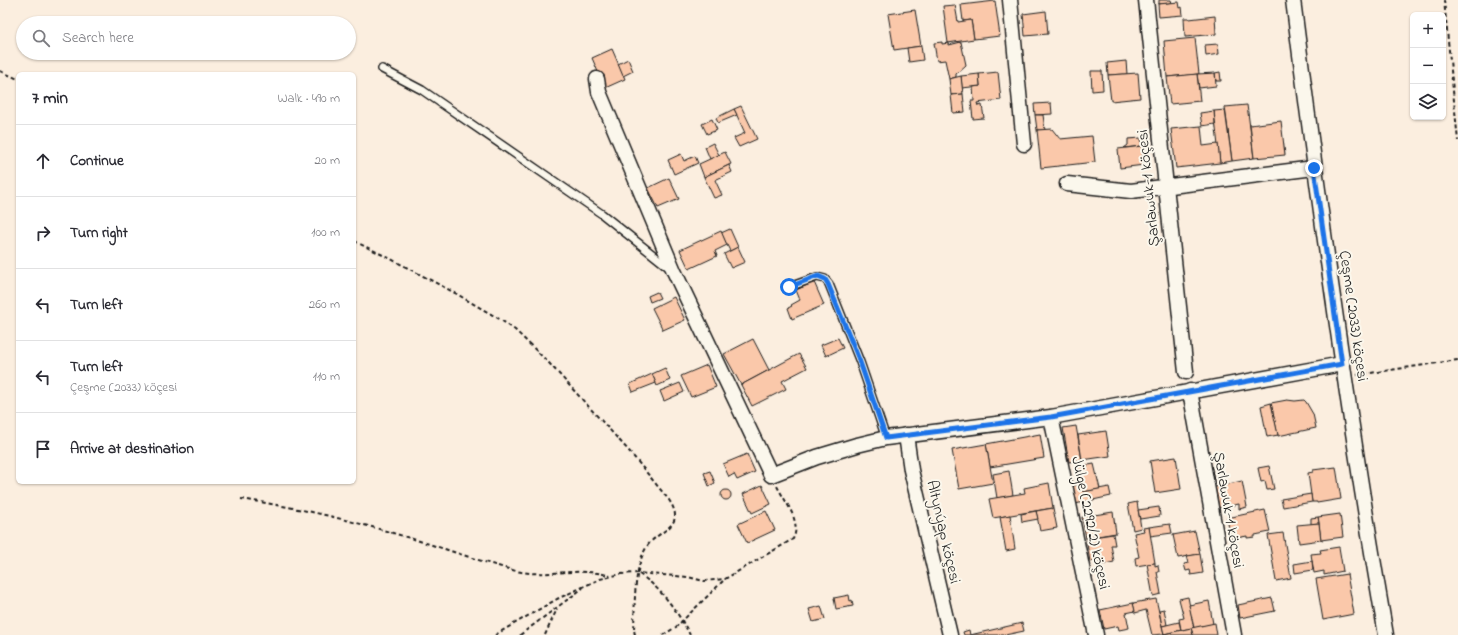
<!DOCTYPE html>
<meta charset="utf-8">
<style>
body{margin:0;font-family:"Indie Flower",sans-serif;background:#f2f2f3;color:#2b2b33}
.controls{position:absolute;right:12px;top:12px;display:grid;overflow:hidden;border-radius:6px;box-shadow:0 1px 3px #0004}
.controls button{width:36px;height:36px;display:grid;place-items:center;padding:0;border:0;border-bottom:1px solid #e1e1e2;background:#fff;color:#2b2b33;font:20px sans-serif}
.stop{position:absolute;width:12px;height:12px;margin:-9px;border:3px solid #1a73e8;border-radius:50%;background:#fff}
.stop.end{background:#1a73e8;border-color:#fff;box-shadow:0 1px 4px #0008}
.list{margin:0;padding:0;list-style:none}
h2{display:flex;justify-content:space-between;align-items:center;height:52px;margin:0;padding:0 16px;font-size:17px}
h2 small{font-size:13px;font-weight:400;color:#7c7c81}
.list li{display:grid;grid-template-columns:26px 1fr auto;gap:12px;align-items:center;box-sizing:border-box;height:72px;padding:0 16px;border-top:1px solid #e1e1e2}
.list b{display:block;font-size:15px;white-space:nowrap}
.list p{margin:0;font-size:13px;white-space:nowrap;color:#7c7c81}
.list em{font-size:13px;font-style:normal;color:#7c7c81}
.icon{flex:none;width:22px;height:22px;fill:none;stroke:currentColor;stroke-width:2;stroke-linecap:round;stroke-linejoin:round}
.map{position:relative;flex:none;width:1458px;height:635px;overflow:hidden}
.search{position:absolute;background:#fff;box-shadow:0 1px 3px #0004;left:16px;top:16px;width:340px;height:44px;display:flex;align-items:center;gap:10px;box-sizing:border-box;padding:0 14px;border-radius:22px;color:#7c7c81;font-size:15px}
.panel{position:absolute;background:#fff;box-shadow:0 1px 3px #0004;left:16px;top:72px;width:340px;height:412px;border-radius:6px}
.map>svg:first-child{display:block}
</style>
<div class="map">
<svg width="1458" height="635" viewBox="0 0 1458 635">
<rect width="100%" height="100%" fill="#fbeedf"/>
<filter id="ink" filterUnits="userSpaceOnUse"><feTurbulence type="fractalNoise" baseFrequency=".025" numOctaves="2"/><feDisplacementMap in="SourceGraphic" scale="8" xChannelSelector="R" yChannelSelector="G"/><feConvolveMatrix kernelMatrix="1 2 1 2 8 2 1 2 1" color-interpolation-filters="sRGB"/></filter>
<g filter="url(#ink)">
<g fill="#fac8aa" stroke="#1c1c1c">
<path d="M1159,0h12l1,3 -13,1z"/>
<path d="M995,1l5,35 -26,3 -3,-19 -8,1 -2,-16z"/>
<path d="M1179,2l1,6 2,-1 1,8 -24,2 -1,-13z"/>
<path d="M955,5l3,17 13,-2 3,19 -26,4 -5,-37z"/>
<path d="M915,10l6,36 -27,4 -6,-36z"/>
<path d="M1046,11l2,23 -23,2 -2,-22z"/>
<path d="M1215,16l1,18 -31,3 -1,-19h5v1z"/>
<path d="M1195,38l4,36 -32,3 -3,-36z"/>
<path d="M942,42v2l7,-1v2l12,-3 5,23 -10,9v3l-7,2 -4,-19 -8,1 -3,-18z"/>
<path d="M1218,44l1,10 -13,2 -1,-11z"/>
<path d="M921,46l2,14 -14,2 -2,-14z"/>
<path d="M612,49l13,30 -20,9 -13,-30z"/>
<path d="M628,59l5,12 -10,5 -5,-12z"/>
<path d="M1126,61l1,13 -19,1 -1,-12z"/>
<path d="M1091,71h11l1,19 -11,1z"/>
<path d="M998,72l3,28 -24,3 1,3 4,-1 2,13 -11,1 -2,-18h3l-1,-14 7,-1 -1,-12z"/>
<path d="M1220,72l1,9h-5l-1,-8z"/>
<path d="M1138,73l2,25 -29,3 -3,-26z"/>
<path d="M1215,73l1,13 -17,2 -2,-14z"/>
<path d="M979,74l1,12 -18,2 -1,-12z"/>
<path d="M1197,74l3,27 -30,3 -3,-27z"/>
<path d="M961,76l2,18 -12,1 -2,-16z"/>
<path d="M963,94l2,18 -12,1 -2,-18z"/>
<path d="M1051,103l1,11 -17,1 -1,-11z"/>
<path d="M1247,105l7,53 -22,3 -7,-54z"/>
<path d="M741,106l16,33 -18,8 -5,-9 11,-5 -11,-24z"/>
<path d="M734,109l3,6 -19,8 -2,-5z"/>
<path d="M1225,110l7,51 -12,2 -6,-52z"/>
<path d="M1214,111l1,13 -13,2 -2,-13z"/>
<path d="M1035,115h8l2,15h-8z"/>
<path d="M712,119l5,11 -10,4 -5,-10z"/>
<path d="M1281,121l4,34 -31,3 -4,-33z"/>
<path d="M1201,126l2,20 15,-2 2,19 -44,5 -5,-39z"/>
<path d="M1052,129l8,10 32,-3 3,26 -54,6 -4,-38z"/>
<path d="M1141,138l1,8 -18,2 4,-3v-6z"/>
<path d="M713,143l6,12 -9,4 -5,-12z"/>
<path d="M1142,146l2,19 -24,3 -2,-19z"/>
<path d="M725,152l6,12 -27,13 -5,-13z"/>
<path d="M681,154l3,7 11,-5 3,7 -24,11 -6,-14z"/>
<path d="M729,165l3,7 -17,8 7,15 -8,3 -10,-21z"/>
<path d="M669,178l10,21 -21,9 -10,-20z"/>
<path d="M730,229l8,18 -8,4 -9,-18z"/>
<path d="M721,231l6,14 -12,6 2,5 -28,13 -9,-19z"/>
<path d="M738,247l7,15 -14,6 -7,-14z"/>
<path d="M814,282l10,23 -32,14 -4,-11 4,-2 -1,-1 9,-5 -4,-10z"/>
<path d="M657,292l3,6 -10,4 -2,-6z"/>
<path d="M674,297l11,23 -22,10 -11,-22z"/>
<path d="M838,338l5,10 -17,8 -5,-11z"/>
<path d="M753,339l16,31 -28,15 -17,-31z"/>
<path d="M799,354l8,14 -25,13 4,8 -34,17 -11,-21z"/>
<path d="M707,365l9,22 -25,10 -10,-21z"/>
<path d="M665,368l5,12 -13,6 -5,-12z"/>
<path d="M652,374l4,9 -23,9 -3,-8z"/>
<path d="M680,383l4,9 -20,9 -4,-10z"/>
<path d="M1287,400l8,1 9,-1 2,2 7,12 3,14 -38,8 -7,-33z"/>
<path d="M1271,403l7,32 -11,2 -6,-31z"/>
<path d="M1076,426l6,34 -13,2 -6,-34z"/>
<path d="M1106,431l4,25 -28,4 -4,-25z"/>
<path d="M1040,434l4,24 -54,9 -4,-23z"/>
<path d="M986,444l7,39 -34,6 -7,-39z"/>
<path d="M747,454l8,18 -18,8 -3,-6 -5,3 -6,-13z"/>
<path d="M1176,457l5,32 -26,4 -5,-32z"/>
<path d="M1094,464l6,25 -17,3 -6,-25z"/>
<path d="M1269,466l5,23 -7,1 -2,-9 -4,1 -3,-14z"/>
<path d="M1336,467l5,32 -24,4v-1h-5l-4,-29 5,-1v-2z"/>
<path d="M710,471l5,12 -6,3 -5,-13z"/>
<path d="M1009,471l4,24 -16,3 -4,-24z"/>
<path d="M1242,481l5,26 -8,2v-5l-20,4 -4,-21z"/>
<path d="M1049,483l4,25 -60,10 -4,-19 36,-6 -1,-5z"/>
<path d="M1081,484l2,8 26,-5 2,9 -36,8 -3,-18z"/>
<path d="M762,485l9,19 -19,9 -9,-19z"/>
<circle cx="726" cy="495" r="5"/>
<path d="M1311,494l1,8 -29,5 -2,-8z"/>
<path d="M1137,502l4,26 -8,2 -5,-26z"/>
<path d="M1159,507l1,9 -20,3 -2,-9z"/>
<path d="M1053,508l4,20 -17,3 -4,-20z"/>
<path d="M1265,510l5,22 -15,3v2l-8,1v-2l-16,3 -4,-21z"/>
<path d="M766,511l9,19 -28,13 -9,-19z"/>
<path d="M1036,511l2,8 -16,3 -1,-8z"/>
<path d="M1113,512l3,21 -30,5 -4,-21z"/>
<path d="M1340,514l3,23 -22,3 -3,-23z"/>
<path d="M1010,515l5,34 -9,2 -6,-34z"/>
<path d="M1318,517l1,6 -8,1v-6z"/>
<path d="M1319,523l2,17 -22,3 -2,-18z"/>
<path d="M1170,524l2,9 -22,3 -1,-9z"/>
<path d="M1149,527l6,36 -19,3 -1,-8 4,-1 -5,-24 10,-2 -1,-3z"/>
<path d="M1195,531l5,23 -22,4 -5,-23z"/>
<path d="M1283,533l8,45 -15,3 -8,-46z"/>
<path d="M1113,534l2,11h-4l3,17 -14,3v-5l-10,2 -4,-24z"/>
<path d="M1339,547l4,24 -19,4v-4l-10,2 -3,-19 10,-1 -1,-3z"/>
<path d="M1200,554l3,19 -12,2 -1,-5 -4,1 -2,-7 5,-1 -2,-7z"/>
<path d="M1312,561l1,9 -18,3 -1,-9z"/>
<path d="M1155,563v3l3,-1 1,7h-2l4,22 -8,2 -6,-32z"/>
<path d="M1347,574l7,40 -31,6 -7,-41z"/>
<path d="M849,595l1,6 2,-1 1,6 -17,3 -2,-11z"/>
<path d="M1188,597l6,31 -13,2 -2,-11 5,-1 -5,-19z"/>
<path d="M1272,598l3,13 -35,7 -2,-13z"/>
<path d="M1156,599l8,35 -12,1 -6,-25 -11,3 -2,-10z"/>
<path d="M1209,601l4,23 -19,4 -5,-23z"/>
<path d="M1133,603l2,8 -9,2 3,15 -10,2 -1,-4 -14,3 -4,-19z"/>
<path d="M821,606l4,13 -12,3 -4,-13z"/>
<path d="M1164,609l3,16 -5,1 -3,-16z"/>
<path d="M1179,622l2,8 -17,4 -2,-8z"/>
<path d="M1022,623l2,8 -19,4h-41l-1,-3 6,-2 1,5z"/>
<path d="M1215,623l2,12h-24l-2,-7z"/>
<path d="M1191,628l2,7h-29v-1z"/>
</g>
<g fill="none" stroke-linecap="round" stroke-linejoin="round">
<g stroke="#1c1c1c" stroke-width="10">
<g id="lane">
<path d="M382,69l40,21 180,124 69,55"/>
<path d="M789,287l28,-10 8,2 4,5 31,78 26,76"/>
</g>
</g>
<g stroke="#1c1c1c" stroke-width="17">
<g id="street">
<path d="M1010,0l14,144"/>
<path d="M1146,0l40,372"/>
<path d="M1293,0c27,212 56,424 93,635"/>
<path d="M597,79l2,13 75,179 97,204 46,-18 40,-12 29,-7 165,-21 291,-53"/>
<path d="M1067,184l64,7 183,-23"/>
<path d="M1190,391l44,244"/>
<path d="M1051,417l45,218"/>
<path d="M906,435l5,35 39,165"/>
</g>
</g>
<g stroke="#1c1c1c" stroke-width="2" stroke-dasharray="4 3" stroke-linecap="butt">
<path d="M1444,0l14,141"/>
<path d="M0,71l18,8"/>
<path d="M354,241l35,17 66,35 46,27 14,10 34,33 80,88 40,49c18,27 -9,29 -21,45 -15,21 -13,60 -14,85l1,5"/>
<path d="M1357,375l101,-15"/>
<path d="M241,499c55,8 109,21 162,37 38,11 75,25 113,35 31,7 64,-5 94,5"/>
<path d="M639,574c22,14 39,38 51,61"/>
<path d="M495,635l62,-36 43,-20 21,-5 16,-1 51,4 16,4 21,-2 68,-40c9,-18 -8,-37 -16,-53"/>
<path d="M520,635l63,-47"/>
<path d="M545,635l12,-26"/>
<path d="M663,635l13,-8 48,-47"/>
</g>
<use href="#lane" stroke="#fbf7ec" stroke-width="7"/>
<use href="#street" stroke="#fbf7ec" stroke-width="14"/>
</g>
</g>
<g fill="none" stroke-linecap="round" stroke-linejoin="round" filter="url(#ink)">
<path stroke="#1a73e8" stroke-width="5" d="M789,287l29,-11 7,3 3,5 32,78 26,76 165,-21 291,-53 -28,-196"/>
</g>
<g text-anchor="middle" dominant-baseline="central" stroke-width="4" stroke-linejoin="round" paint-order="stroke">
<g font-size="16" fill="#1c1c1c" stroke="#fbf7ec">
<text transform="translate(1149 188) rotate(-96)">Şarlawuk-1 köçesi</text>
<text transform="translate(1353 316) rotate(82)">Çeşme (2033) köçesi</text>
<text transform="translate(1228 510) rotate(80)">Şarlawuk-1 köçesi</text>
<text transform="translate(1090 523) rotate(78)">Jülge (2292/2) köçesi</text>
<text transform="translate(943 532) rotate(77)">Altynýap köçesi</text>
</g>
</g>
</svg>
<div class="controls">
<button>+</button>
<button>−</button>
<button><svg class="icon" aria-label="layers" viewBox="0 0 24 24"><path d="M12 4l9 5-9 5-9-5zM3 14l9 5 9-5"/></svg></button>
</div>
<div class="stop" style="left:789px;top:287px"></div>
<div class="stop end" style="left:1314px;top:168px"></div>
<div class="search"><svg class="icon" aria-label="search" viewBox="0 0 24 24"><circle cx="10" cy="10" r="6"/><path d="M15 15l6 6"/></svg>Search here</div>
<section class="panel">
<h2>7 min<small>Walk · 490 m</small></h2>
<ul class="list">
<li><svg class="icon" aria-label="ahead" viewBox="0 0 24 24"><path d="M12 20V5M6 11l6-6 6 6"/></svg><div><b>Continue</b></div><em>20 m</em></li>
<li><svg class="icon" aria-label="right" viewBox="0 0 24 24"><path d="M7 20v-9h11M14 6l5 5-5 5"/></svg><div><b>Turn right</b></div><em>100 m</em></li>
<li><svg class="icon" aria-label="left" viewBox="0 0 24 24"><path d="M17 20v-9H6M10 6l-5 5 5 5"/></svg><div><b>Turn left</b></div><em>260 m</em></li>
<li><svg class="icon" aria-label="left" viewBox="0 0 24 24"><path d="M17 20v-9H6M10 6l-5 5 5 5"/></svg><div><b>Turn left</b><p>Çeşme (2033) köçesi</p></div><em>110 m</em></li>
<li><svg class="icon" aria-label="arrive" viewBox="0 0 24 24"><path d="M6 21V4h12l-3 4 3 4H6"/></svg><div><b>Arrive at destination</b></div></li>
</ul>
</section>
</div>
